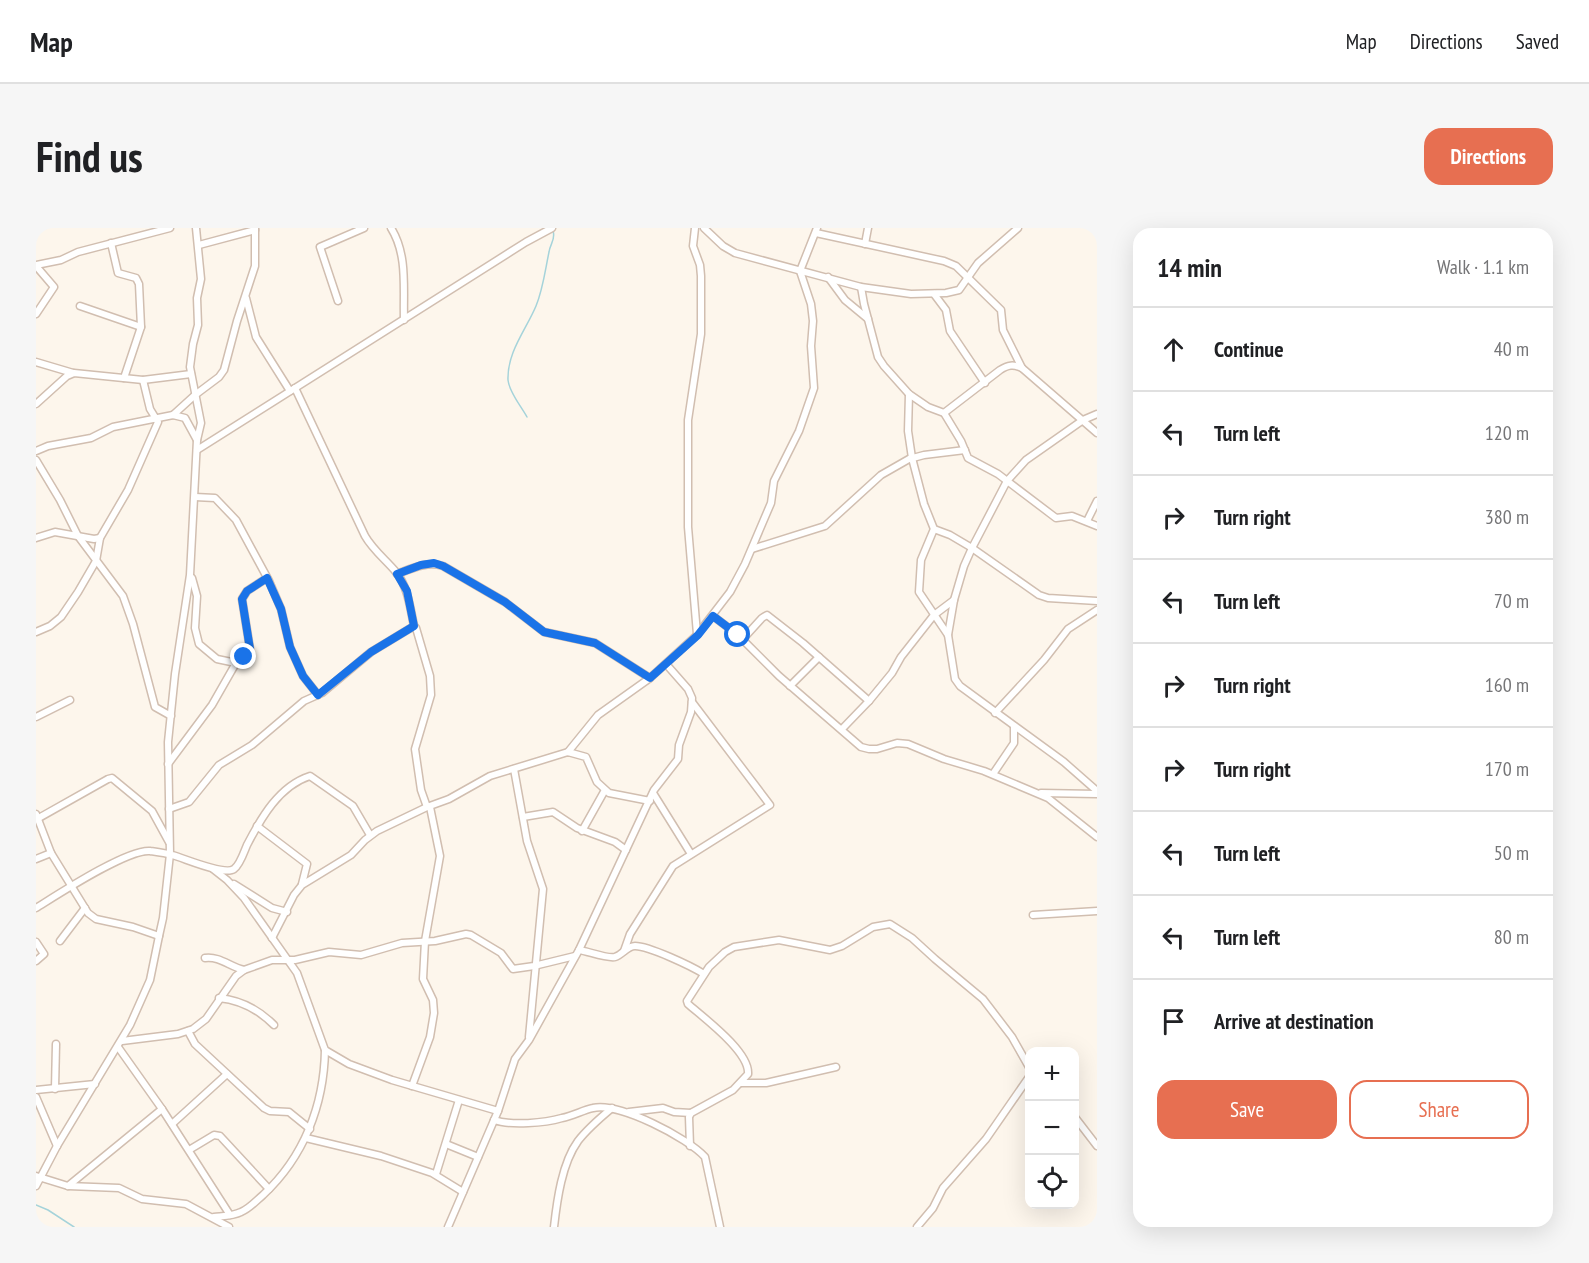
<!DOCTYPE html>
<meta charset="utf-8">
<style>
body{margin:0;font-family:"PT Sans Narrow",sans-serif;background:#f6f6f6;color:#202124}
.controls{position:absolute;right:18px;bottom:18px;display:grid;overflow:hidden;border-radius:12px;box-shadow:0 6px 24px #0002}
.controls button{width:54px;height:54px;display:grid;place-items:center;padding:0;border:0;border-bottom:2px solid #e0e0e0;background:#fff;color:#202124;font:30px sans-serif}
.stop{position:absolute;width:18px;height:18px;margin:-14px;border:4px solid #1a73e8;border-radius:50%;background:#fff}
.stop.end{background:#1a73e8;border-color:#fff;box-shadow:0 2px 6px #0008}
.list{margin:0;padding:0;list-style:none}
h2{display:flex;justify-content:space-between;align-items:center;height:78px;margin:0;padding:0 24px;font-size:26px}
h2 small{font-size:20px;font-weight:400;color:#757577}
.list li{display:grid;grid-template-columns:39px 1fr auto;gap:18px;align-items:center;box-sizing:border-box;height:84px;padding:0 24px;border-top:2px solid #e0e0e0}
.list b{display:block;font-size:22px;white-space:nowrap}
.list em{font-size:20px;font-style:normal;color:#757577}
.actions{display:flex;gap:12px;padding:18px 24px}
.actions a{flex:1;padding:14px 0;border:2px solid #e76f51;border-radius:18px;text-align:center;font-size:21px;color:#e76f51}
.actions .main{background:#e76f51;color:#fff}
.icon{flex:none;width:33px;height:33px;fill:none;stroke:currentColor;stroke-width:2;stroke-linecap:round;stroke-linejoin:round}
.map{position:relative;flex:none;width:1061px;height:999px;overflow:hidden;border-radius:18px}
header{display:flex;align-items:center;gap:36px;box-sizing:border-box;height:84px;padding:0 30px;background:#fff;border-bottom:2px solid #e0e0e0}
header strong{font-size:28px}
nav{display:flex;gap:33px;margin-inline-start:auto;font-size:21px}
.intro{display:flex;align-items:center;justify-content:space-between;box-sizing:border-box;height:144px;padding:0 36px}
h1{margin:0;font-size:42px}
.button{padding:15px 27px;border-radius:18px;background:#e76f51;color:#fff;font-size:21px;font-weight:700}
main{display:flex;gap:36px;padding:0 36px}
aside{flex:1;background:#fff;border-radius:18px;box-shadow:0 6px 24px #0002}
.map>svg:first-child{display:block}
</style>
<header>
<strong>Map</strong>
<nav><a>Map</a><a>Directions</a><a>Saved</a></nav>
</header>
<div class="intro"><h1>Find us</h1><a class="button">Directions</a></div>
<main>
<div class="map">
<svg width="1061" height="999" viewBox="0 0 1061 999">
<rect width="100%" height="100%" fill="#fdf6ec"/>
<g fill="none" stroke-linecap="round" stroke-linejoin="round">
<g stroke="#a5d3da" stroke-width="1.5">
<path d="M491,189c-6,-11 -18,-25 -19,-37 -1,-28 18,-50 28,-74 7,-17 9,-35 13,-54 1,-8 7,-13 4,-21"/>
<path d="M0,977l12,5 26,17"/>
</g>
<g stroke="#d1beb0" stroke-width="9">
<g id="street">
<path d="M355,0c17,27 12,61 13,92"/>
<path d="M659,0l-2,18 7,19 1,11v58l-13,86v107l9,107"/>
<path d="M668,0l19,18 12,7 126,34 50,7 35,-1 13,-3 19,-27 40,-35"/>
<path d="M780,5l128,28 12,5 45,44 2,20 19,38"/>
<path d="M75,15l7,30 18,5 3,6 2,43 -17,51"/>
<path d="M829,16l3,-16"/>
<path d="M163,17l56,-15"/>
<path d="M0,37l25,-5 17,-8 92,-24"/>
<path d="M0,38l18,21 -18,27"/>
<path d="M792,49l17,23 23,19"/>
<path d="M825,59l3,17 14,53 6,9 25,28 19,13 16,6 17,28 7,17 30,16 58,44 16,-2 25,10"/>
<path d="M898,66l12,16 4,21 35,52"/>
<path d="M210,70l10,39 34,54"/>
<path d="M302,73l-18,-54 44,-19"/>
<path d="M44,78l61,21"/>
<path d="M0,134l37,11"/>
<path d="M259,160l70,148c8,14 21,24 31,36 12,15 14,35 18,54"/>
<path d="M873,166l-1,37 4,27 12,46 10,25 16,6 22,13 67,47 9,3 49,3"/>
<path d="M0,176l31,-28 7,-3 69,7 48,-6"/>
<path d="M908,185l56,-43c8,-5 13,-6 22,-2l75,65"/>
<path d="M1061,186l-14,6 -57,40 -19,21 -35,67 -8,18 -10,34 -6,35 7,44 5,7 104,76 33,29"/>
<path d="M137,187l22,-20 24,-18 5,-7 13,-49 18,-55v-38"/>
<path d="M161,222l329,-208 26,-14"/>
<path d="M0,223l12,-5 43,-8 22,-11 60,-12 12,3 12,22"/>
<path d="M0,232l24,40 18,36 45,60 10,28 22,83 16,9"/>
<path d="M159,269l20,1 21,22 33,61 12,28 9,38 13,29 15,19"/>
<path d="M1051,293l10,-20"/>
<path d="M898,301l-13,31 -2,32 29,43"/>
<path d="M0,310l19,-6 39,7 6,-1"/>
<path d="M716,321l73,-23 56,-51 28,-16 15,-4 41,-5"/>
<path d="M361,346c16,-6 30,-13 46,-8l62,36 39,30 51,11 55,35"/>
<path d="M156,350l5,18 -2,32 4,16 18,15 19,4"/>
<path d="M677,388l25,19 41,41 82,71 8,2h8l20,-6 11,1 36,15 40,12 64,27 49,39"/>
<path d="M0,404l14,-6 11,-9 17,-25 18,-31 4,-23 28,-48 30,-68 -8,-13 -7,-29"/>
<path d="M706,412l20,-22 5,-3 36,28 66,58"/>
<path d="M754,458l29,-29"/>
<path d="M959,485l49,-53 24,-31 29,-19"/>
<path d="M0,489l34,-17"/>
<path d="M806,501l27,-28 23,-28 9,-16 33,-42 20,-15"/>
<path d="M532,524l30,-37 52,-37 47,-43 33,-43 15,-28 26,-61 3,-22 25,-50 15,-43 -3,-42 2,-25 -2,-17 -11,-33 17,-43"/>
<path d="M132,536l44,-59 24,-42 14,-14 -8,-50 5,-8 20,-13"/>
<path d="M478,541l13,72 16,48 -14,148"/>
<path d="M957,546l21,-31v-17"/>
<path d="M617,565l38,61"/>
<path d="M1005,565l56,1"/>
<path d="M133,581l20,-7 30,-37 33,-20 52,-44 18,-8 49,-41 43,-26 2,2 14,48 1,19 -16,54 6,41 6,17"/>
<path d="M0,586l15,39 37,60 8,6 37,8 26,9"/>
<path d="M487,589l30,-5 24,16 38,14 11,8"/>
<path d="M1,591l71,-40 4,-1 40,33 17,31"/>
<path d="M221,598l50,38 -5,20"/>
<path d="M546,603l23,-41"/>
<path d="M0,631l15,-6"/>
<path d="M177,641l14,11 17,18 53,75 28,77 24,14 43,16 106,31"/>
<path d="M198,656l38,24 15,4"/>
<path d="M0,680c21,-13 91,-59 114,-57 7,1 15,2 22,4 12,3 52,21 62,14 6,-4 10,-17 13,-24 14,-27 32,-59 63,-69l43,30 17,29"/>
<path d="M997,687l64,-4"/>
<path d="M236,710l22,-43 8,-10 49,-30 14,-15 12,-9 50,-24 22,-8 41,-23 78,-24 18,5 11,25 12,11 41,8"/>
<path d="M24,713l25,-33"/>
<path d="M0,714l8,12 -8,7"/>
<path d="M543,722c8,1 29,9 36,7 7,-2 12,-11 20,-11 14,0 56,20 69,28"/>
<path d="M588,723l6,-17 43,-68 97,-61 -78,-103"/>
<path d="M169,730c15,-2 25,9 39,12"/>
<path d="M183,770c21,2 40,12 55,27"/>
<path d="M152,803l7,13 69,64 6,3 19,1 21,17"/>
<path d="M86,813l56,-7 15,-5 13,-10 30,-43 8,-6 28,-10h23l34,-8 32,3 41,-12 33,-2 31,-7 5,1 30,18 12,16 21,-3 41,-10"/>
<path d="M82,819l44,62 68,106"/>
<path d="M705,855h25l70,-16"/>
<path d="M376,858l18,-49 4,-24 -1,-13 -10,-21 2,-38 15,-85 -10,-49"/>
<path d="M19,861l1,-45"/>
<path d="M0,862l59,-6"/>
<path d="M0,869l21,49"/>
<path d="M593,884l34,-4 11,4 17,1"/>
<path d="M1038,888l23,30"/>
<path d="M458,892c17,6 51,3 68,-2 11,-2 21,-8 31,-10 26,-6 95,30 112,49l15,70"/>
<path d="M136,896l55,-50"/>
<path d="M270,910l75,18 51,17 31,19"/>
<path d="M410,916l32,13"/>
<path d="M654,918l-1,-29 2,-4 42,-23 15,-16c2,-22 -44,-56 -60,-70l-1,-3 22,-34 16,-15 9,-5 45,-7 51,10 12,-4 31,-19 17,-3 22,14 23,21 48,40 29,38 17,30"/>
<path d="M153,922l25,-15 6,1 49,53"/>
<path d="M400,946l23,-74"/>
<path d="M0,948l32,10 51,2 23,11 44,5 43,23"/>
<path d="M0,958l21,-40 73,-121 20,-45 9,-44 4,-18 7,-64 -2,-112 7,-68 15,-99 7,-135 4,-17 -11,-56 3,-23 5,-19 -1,-27 4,-19 -5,-51"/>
<path d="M32,958l94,-77"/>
<path d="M178,989c9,-1 19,-1 27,-5 8,-3 15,-11 22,-17 41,-38 61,-90 62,-145"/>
<path d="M412,999l50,-116 17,-52 14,-19 50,-90 75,-160 24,-31 1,-14 12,-33 1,-14 -4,-9 -22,-25"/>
<path d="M518,999c3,-27 8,-64 24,-86 10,-13 22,-23 34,-33"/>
<path d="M881,999l16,-19 10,-20 43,-49 43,-62"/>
</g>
</g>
<use href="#street" stroke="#fff" stroke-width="6"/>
</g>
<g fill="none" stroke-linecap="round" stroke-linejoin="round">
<path stroke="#1a73e8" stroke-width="8" d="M208,429l6,-8 -8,-50 5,-8 20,-13 14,31 9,38 13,29 15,19 53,-43 43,-26 -7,-35 -10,-17 24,-9 13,-2 9,3 62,36 39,30 51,11 55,35 48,-43 15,-19 25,19"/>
</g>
</svg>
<div class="controls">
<button>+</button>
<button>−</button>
<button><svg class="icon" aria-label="locate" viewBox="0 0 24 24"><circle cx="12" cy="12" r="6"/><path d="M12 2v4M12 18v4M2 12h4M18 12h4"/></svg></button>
</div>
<div class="stop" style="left:702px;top:407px"></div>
<div class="stop end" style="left:208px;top:429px"></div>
</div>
<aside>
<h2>14 min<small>Walk · 1.1 km</small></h2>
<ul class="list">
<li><svg class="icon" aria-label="ahead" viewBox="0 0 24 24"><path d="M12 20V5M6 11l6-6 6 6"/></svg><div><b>Continue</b></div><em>40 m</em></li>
<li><svg class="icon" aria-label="left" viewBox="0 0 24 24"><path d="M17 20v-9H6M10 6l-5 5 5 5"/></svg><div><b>Turn left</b></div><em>120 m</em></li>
<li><svg class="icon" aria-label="right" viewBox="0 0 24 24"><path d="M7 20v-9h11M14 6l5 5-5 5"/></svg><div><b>Turn right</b></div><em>380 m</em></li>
<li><svg class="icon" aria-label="left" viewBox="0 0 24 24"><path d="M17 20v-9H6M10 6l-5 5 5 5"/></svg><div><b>Turn left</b></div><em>70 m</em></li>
<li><svg class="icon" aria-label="right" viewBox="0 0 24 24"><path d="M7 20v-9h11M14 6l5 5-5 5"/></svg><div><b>Turn right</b></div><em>160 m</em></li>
<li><svg class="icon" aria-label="right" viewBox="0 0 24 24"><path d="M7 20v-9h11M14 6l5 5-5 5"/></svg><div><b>Turn right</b></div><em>170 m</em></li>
<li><svg class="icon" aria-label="left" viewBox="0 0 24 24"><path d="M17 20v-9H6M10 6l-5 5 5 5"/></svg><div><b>Turn left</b></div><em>50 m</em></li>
<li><svg class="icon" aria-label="left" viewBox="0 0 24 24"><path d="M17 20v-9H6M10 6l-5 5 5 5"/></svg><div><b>Turn left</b></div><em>80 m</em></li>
<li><svg class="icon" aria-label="arrive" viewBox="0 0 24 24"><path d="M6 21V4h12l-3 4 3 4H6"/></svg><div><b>Arrive at destination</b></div></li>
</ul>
<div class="actions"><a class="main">Save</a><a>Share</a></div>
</aside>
</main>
